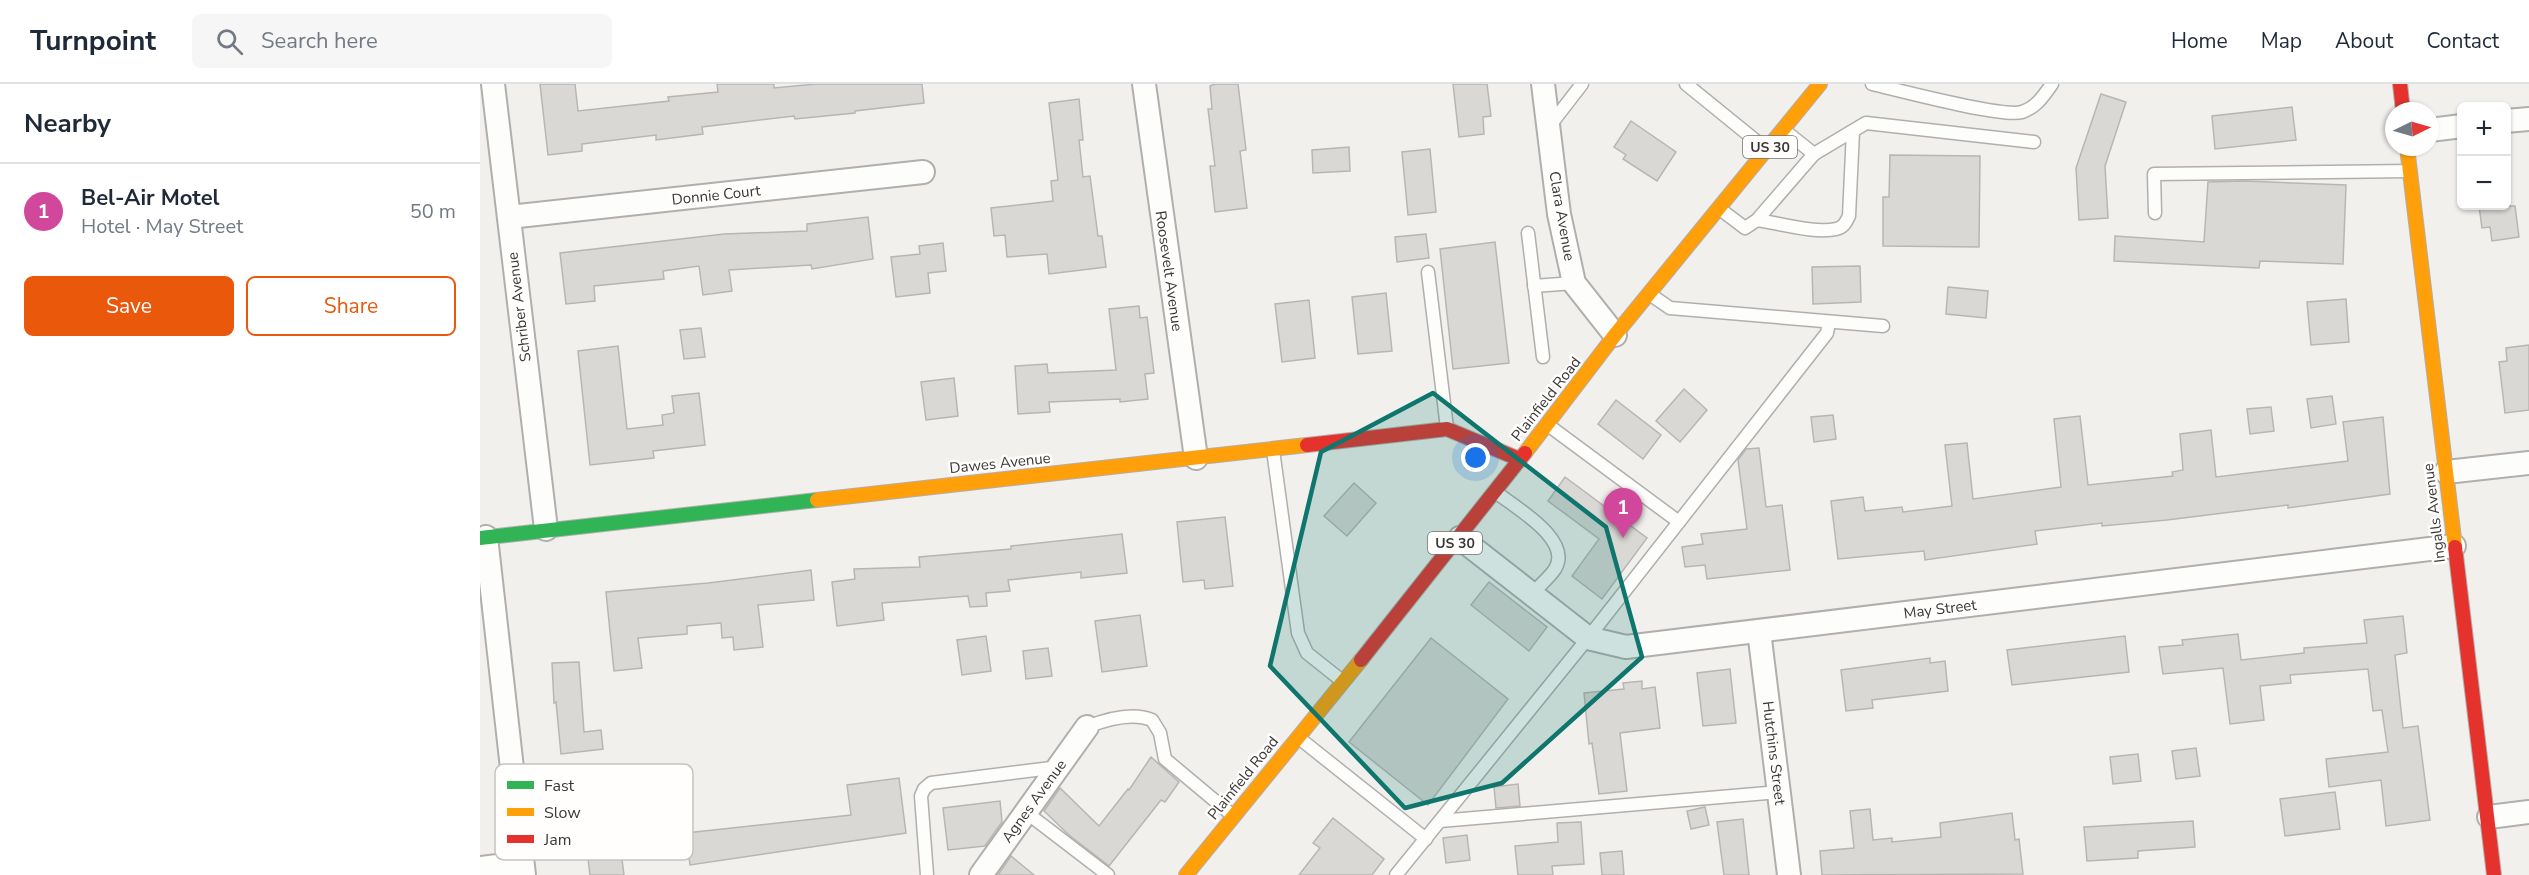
<!DOCTYPE html>
<meta charset="utf-8">
<style>
body{margin:0;font-family:"Nunito Sans",sans-serif;background:#f6f6f7;color:#1f2937}
.controls{position:absolute;right:18px;top:18px;display:grid;overflow:hidden;border-radius:9px;box-shadow:0 2px 4px #0004}
.controls button{width:54px;height:54px;display:grid;place-items:center;padding:0;border:0;border-bottom:2px solid #e0e1e3;background:#fff;color:#1f2937;font:30px sans-serif}
.compass{position:absolute;left:1905px;top:18px;width:54px;height:54px;border-radius:50%;background:#fff;box-shadow:0 2px 4px #0004;rotate:85deg}
.you{position:absolute;left:996px;top:374px;width:21px;height:21px;margin:-15px;border:4px solid #fff;border-radius:50%;background:#1a73e8;box-shadow:0 0 0 9px #1a73e833}
.badge{display:grid;place-items:center;width:39px;height:39px;border-radius:50%;background:#ea580c;color:#fff;font-size:20px;font-weight:700}
.pin{position:absolute;translate:-50% -50px;filter:drop-shadow(0 2px 3px #0008)}
.pin::after{content:'';position:absolute;top:32px;width:21px;height:18px;background:inherit;clip-path:polygon(0 0,100% 0,50% 100%)}
.list{margin:0;padding:0;list-style:none}
h2{display:flex;justify-content:space-between;align-items:center;height:78px;margin:0;padding:0 24px;font-size:26px}
h2 small{font-size:20px;font-weight:400;color:#747a83}
.list li{display:grid;grid-template-columns:39px 1fr auto;gap:18px;align-items:center;box-sizing:border-box;height:96px;padding:0 24px;border-top:2px solid #e0e1e3}
.list b{display:block;font-size:22px;white-space:nowrap}
.list p{margin:0;font-size:20px;white-space:nowrap;color:#747a83}
.list em{font-size:20px;font-style:normal;color:#747a83}
.actions{display:flex;gap:12px;padding:18px 24px}
.actions a{flex:1;padding:14px 0;border:2px solid #ea580c;border-radius:9px;text-align:center;font-size:21px;color:#ea580c}
.actions .main{background:#ea580c;color:#fff}
.icon{flex:none;width:33px;height:33px;fill:none;stroke:currentColor;stroke-width:2;stroke-linecap:round;stroke-linejoin:round}
.map{position:relative;flex:none;width:2049px;height:791px;overflow:hidden}
header{display:flex;align-items:center;gap:36px;box-sizing:border-box;height:84px;padding:0 30px;background:#fff;border-bottom:2px solid #e0e1e3}
header strong{font-size:28px}
nav{display:flex;gap:33px;margin-inline-start:auto;font-size:21px}
.search{width:420px;height:54px;background:#f6f6f7;display:flex;align-items:center;gap:15px;box-sizing:border-box;padding:0 21px;border-radius:9px;color:#747a83;font-size:22px}
main{display:flex}
aside{flex:1;background:#fff}
.map>svg:first-child{display:block}
</style>
<header>
<strong>Turnpoint</strong>
<div class="search"><svg class="icon" aria-label="search" viewBox="0 0 24 24"><circle cx="10" cy="10" r="6"/><path d="M15 15l6 6"/></svg>Search here</div>
<nav><a>Home</a><a>Map</a><a>About</a><a>Contact</a></nav>
</header>
<main>
<aside>
<h2>Nearby<small></small></h2>
<ul class="list">
<li><span class="badge" style="background:#d1479c">1</span><div><b>Bel-Air Motel</b><p>Hotel · May Street</p></div><em>50 m</em></li>
</ul>
<div class="actions"><a class="main">Save</a><a>Share</a></div>
</aside>
<div class="map">
<svg width="2049" height="791" viewBox="0 0 2049 791">
<rect width="100%" height="100%" fill="#f2f0ed"/>
<g fill="#dad8d5" stroke="#b8b6b4" stroke-width="1.5">
<path d="M60,0h35l3,27 91,-10 -1,-4 50,-5 -1,-8h57v4l42,-4h106l2,19 -69,8v2l-60,6 -1,-3 -92,11 1,7 -47,6v-5l-74,9v7l-34,4z"/>
<path d="M735,0h23l8,66 -6,1 7,57 -32,4 -5,-46h5l-7,-57h4l-2,-23z"/>
<path d="M973,0h34l4,32 -8,1 1,17 -25,3z"/>
<path d="M1621,10l25,8 -21,64 3,52 -29,2 -3,-52z"/>
<path d="M599,15l4,41h-4l4,37 7,-1 8,60h4l4,31 -57,7 -2,-20 -40,3 -2,-22 -11,1 -3,-28 62,-7 -2,-20 7,-1 -9,-77z"/>
<path d="M1812,23l4,33 -81,9 -3,-33z"/>
<path d="M1151,37l45,31 -19,29 -34,-22 3,-4 -12,-8z"/>
<path d="M869,63l1,24 -37,2 -1,-23z"/>
<path d="M950,65l6,63 -28,3 -6,-63z"/>
<path d="M1410,71l90,1 -1,91 -96,-1v-49h6z"/>
<path d="M1764,97l102,4 -3,79 -83,-3 -1,7 -145,-7 1,-25 89,6 4,-60z"/>
<path d="M1999,122h36l4,31 -27,4 -2,-14 -8,1z"/>
<path d="M388,133l5,42 -61,10 -1,-4 -82,5 3,21 -29,4 -4,-29 -36,5 1,8 -70,7 1,15 -29,3 -6,-51 164,-19 83,-3v-7z"/>
<path d="M946,150l3,24 -32,4 -2,-25z"/>
<path d="M1015,158l14,121 -56,6 -13,-120z"/>
<path d="M463,159l3,28 -18,2 2,20 -34,4 -5,-40 29,-3 -1,-8z"/>
<path d="M1380,182l1,36 -48,2 -1,-37z"/>
<path d="M1468,203l40,4 -2,27 -40,-4z"/>
<path d="M906,209l6,58 -34,3 -6,-57z"/>
<path d="M1866,215l3,43 -38,3 -4,-43z"/>
<path d="M829,216l6,58 -33,4 -7,-58z"/>
<path d="M659,222l1,12 7,-1 7,56 -9,1 3,25 -28,3v-3l-71,3 1,10 -32,2 -3,-48 32,-2 1,9 68,-3 -7,-61z"/>
<path d="M221,244l4,29 -21,2 -4,-29z"/>
<path d="M2049,261v65l-24,3 -6,-51 8,-1 -1,-13z"/>
<path d="M138,262l9,83 36,-4 -1,-10 12,-2 -2,-17 27,-3 6,52 -52,6 1,7 -64,7 -12,-114z"/>
<path d="M474,294l4,38 -32,4 -5,-38z"/>
<path d="M1204,305l23,21 -27,32 -24,-21z"/>
<path d="M1852,312l4,28 -25,4 -4,-29z"/>
<path d="M1136,316l45,35 -18,24 -45,-35z"/>
<path d="M1791,323l3,24 -24,3 -3,-25z"/>
<path d="M1353,331l3,24 -22,3 -3,-25z"/>
<path d="M1600,332l8,69 85,-9 -1,-4 11,-2 -3,-36 31,-4 5,47 132,-16 -5,-39 40,-5 7,77 -102,14v-3l-121,15 -65,6v-3l-67,8 2,13 -112,16 -1,-9 -86,8 -7,-58 32,-4 2,14 37,-4 1,5 49,-6 -7,-61 22,-2 6,56 88,-12 -7,-68z"/>
<path d="M1279,364l7,59 16,-2 8,65 -83,9 -2,-14 -20,2 -3,-20 21,-3 -2,-10 46,-5 -9,-69 8,-11z"/>
<path d="M1085,393l82,61 -45,61 -30,-23 27,-37 -51,-38z"/>
<path d="M874,399l22,20 -29,33 -23,-20z"/>
<path d="M745,433l8,69 -28,3 -1,-9 -21,2 -6,-60z"/>
<path d="M642,450l5,39 -46,5v-6l-73,8 2,11 -24,2 1,13 -17,1 -2,-11 -86,7 2,17 -47,6 -5,-44 23,-3 -1,-10 66,-2 -1,-10 92,-8v-3z"/>
<path d="M331,486l3,30 -56,5 5,42 -29,3 -1,-13 -11,1 -1,-15 -34,3v8l-49,4 4,30 -28,3 -8,-79 102,-9z"/>
<path d="M1009,498l58,45 -18,24 -58,-46z"/>
<path d="M660,531l7,51 -45,6 -7,-51z"/>
<path d="M1923,532l4,37 -12,2 8,73 15,-2 12,94 -44,6 -5,-46 -52,7 -3,-28 62,-7 -6,-42 -9,1 -5,-42 -78,6 1,8 -31,3 4,34 -34,4 -7,-56 -60,6 -4,-27 24,-2 -1,-5 56,-6 3,26 63,-7v-5l63,-5 -3,-23z"/>
<path d="M506,552l5,35 -29,4 -5,-35z"/>
<path d="M1645,552l4,36 -117,13 -5,-35z"/>
<path d="M951,554l77,61 -80,106 -79,-63z"/>
<path d="M568,564l4,28 -26,3 -3,-28z"/>
<path d="M1450,574v5l15,-2 3,30 -76,9 1,8 -27,3 -5,-41z"/>
<path d="M99,578l5,70 17,-2 2,19 -42,5 -5,-52 -2,1 -2,-40z"/>
<path d="M1250,585l6,54 -33,3 -6,-53z"/>
<path d="M1162,597v8l13,-2 5,41 -40,5 7,58 -28,3 -7,-51 -3,1 -5,-51 40,-4 -1,-6z"/>
<path d="M1716,664l4,28 -24,3 -4,-28z"/>
<path d="M1658,670l3,27 -28,3 -3,-27z"/>
<path d="M671,673l28,25 -14,20 -4,-2 -52,66 -40,-31 -25,-24 16,-23 39,38 29,-37 1,1z"/>
<path d="M419,694l7,55 -216,32 -4,-32 165,-18 -4,-30z"/>
<path d="M1038,700l2,22 -24,2 -2,-21z"/>
<path d="M1855,708l5,37 -55,7 -5,-37z"/>
<path d="M520,717l2,21 -17,24 -37,4 -5,-42z"/>
<path d="M1225,723l4,18 -18,4 -4,-18z"/>
<path d="M1390,725l3,31 19,-2v4l49,-5 -1,-14 72,-10 3,27 4,-1 4,35 -201,1 -2,-24 34,-3 -4,-37z"/>
<path d="M136,729l8,62h-34l-7,-58z"/>
<path d="M853,734l51,41 -12,16h-73l21,-27 -7,-5z"/>
<path d="M1263,735l6,56h-25l-7,-53z"/>
<path d="M1713,737l2,26 -57,4v7l-51,3 -3,-34z"/>
<path d="M1101,738l3,42 -32,2 1,9h-35l-3,-29 43,-4 -1,-19z"/>
<path d="M987,751l3,25 -24,3 -3,-25z"/>
<path d="M1142,767l2,24h-22l-2,-22z"/>
<path d="M531,772l23,19h-36z"/>
</g>
<g fill="none" stroke-linecap="round" stroke-linejoin="round">
<g stroke="#b1afad" stroke-width="15">
<g id="lane">
<path d="M1206,0l80,65"/>
<path d="M1392,0c26,6 131,34 150,28 15,-5 22,-17 30,-28"/>
<path d="M1068,44l34,-44"/>
<path d="M1304,46l30,24 52,-31 168,19"/>
<path d="M1240,125l25,19 12,-8 57,-66"/>
<path d="M1675,129l-1,-39 256,-3"/>
<path d="M1277,136c21,3 59,14 79,9 8,-2 10,-7 13,-13l4,-85"/>
<path d="M1048,149l15,124"/>
<path d="M948,188l19,156"/>
<path d="M1054,202l40,-3"/>
<path d="M1171,211l19,13 213,18"/>
<path d="M1068,341l131,97"/>
<path d="M793,366l25,183 9,20 34,27"/>
<path d="M1017,409c19,15 76,47 58,76 -6,9 -16,17 -23,25"/>
<path d="M607,643c20,-8 45,-15 65,-7l8,13 5,26 67,56"/>
<path d="M819,654l127,101"/>
<path d="M547,729l81,62"/>
<path d="M960,737l339,-29"/>
<path d="M447,791l-6,-79 3,-7 7,-6 128,-16"/>
<path d="M916,791l192,-237 239,-305 2,-11"/>
</g>
</g>
<g stroke="#b1afad" stroke-width="26">
<g id="street">
<path d="M13,0l53,445"/>
<path d="M664,0l52,374"/>
<path d="M1063,0l16,130 15,69 41,52"/>
<path d="M2026,37l23,-2"/>
<path d="M1950,46l32,-4"/>
<path d="M29,133l414,-45"/>
<path d="M1966,388l83,-9"/>
<path d="M6,453l38,338"/>
<path d="M980,454l128,100 38,9 828,-101"/>
<path d="M1279,547l30,244"/>
<path d="M2009,733l40,-5"/>
<path d="M0,784l42,-5"/>
<path d="M501,791l106,-148"/>
</g>
</g>
<g stroke="#b1afad" stroke-width="16">
<path id="fast" d="M0,454l337,-38"/>
</g>
<g stroke="#b1afad" stroke-width="16">
<g id="slow">
<path d="M1927,63l48,400"/>
<path d="M1045,369l90,-118 205,-251"/>
<path d="M337,416l490,-55"/>
<path d="M706,791l175,-215"/>
</g>
</g>
<g stroke="#b1afad" stroke-width="16">
<g id="jam">
<path d="M1920,0l3,27"/>
<path d="M827,361l140,-16 72,30"/>
<path d="M1975,463l39,328"/>
<path d="M881,576l164,-207"/>
</g>
</g>
<use href="#lane" stroke="#fdfdfc" stroke-width="12"/>
<use href="#street" stroke="#fdfdfc" stroke-width="22"/>
<use href="#fast" stroke="#30b455" stroke-width="14"/>
<use href="#slow" stroke="#ff9f0a" stroke-width="14"/>
<use href="#jam" stroke="#e5322d" stroke-width="14"/>
</g>
<path fill="#0f766e" fill-opacity="0.2" stroke="#0f766e" stroke-width="4.5" stroke-linejoin="round" d="M953,309l173,134 36,130 -140,126 -97,25 -135,-142 51,-214z"/>
<g text-anchor="middle" dominant-baseline="central" stroke-width="5" stroke-linejoin="round" paint-order="stroke">
<g fill="#fffefd" stroke="#757372" stroke-width="1.5">
<rect x="1263" y="52" width="54" height="22" rx="4.5"/>
<rect x="948" y="448" width="54" height="22" rx="4.5"/>
</g>
<g font-size="14" font-weight="bold" fill="#3a3836">
<text x="1290" y="63">US 30</text>
<text x="975" y="459">US 30</text>
</g>
<g font-size="15" fill="#3a3836" stroke="#fffefd">
<text transform="translate(236 111) rotate(-6)">Donnie Court</text>
<text transform="translate(1082 132) rotate(80)">Clara Avenue</text>
<text transform="translate(689 187) rotate(82)">Roosevelt Avenue</text>
<text transform="translate(39 223) rotate(-97)">Schriber Avenue</text>
<text transform="translate(1066 315) rotate(-52)">Plainfield Road</text>
<text transform="translate(520 379) rotate(-6)">Dawes Avenue</text>
<text transform="translate(1954 429) rotate(-97)">Ingalls Avenue</text>
<text transform="translate(1460 525) rotate(-7)">May Street</text>
<text transform="translate(1294 669) rotate(83)">Hutchins Street</text>
<text transform="translate(763 694) rotate(-51)">Plainfield Road</text>
<text transform="translate(554 717) rotate(-54)">Agnes Avenue</text>
</g>
</g>
<rect x="15" y="680" width="198" height="96" rx="9" fill="#fffefd" stroke="#c4c3c1" stroke-width="1.5"/>
<rect x="27" y="697" width="27" height="8" fill="#30b455"/>
<rect x="27" y="724" width="27" height="8" fill="#ff9f0a"/>
<rect x="27" y="751" width="27" height="8" fill="#e5322d"/>
<g font-size="16" fill="#3a3836">
<text x="64" y="707">Fast</text>
<text x="64" y="734">Slow</text>
<text x="64" y="761">Jam</text>
</g>
</svg>
<div class="controls">
<button>+</button>
<button>−</button>
</div>
<svg class="compass" viewBox="-18 -18 36 36"><path d="M0-13l5 13h-10z" fill="#e53935"/><path d="M0 13l5-13h-10z" fill="#747a83"/></svg>
<div class="you"></div>
<div class="pin badge" style="left:1143px;top:454px;background:#d1479c">1</div>
</div>
</main>
